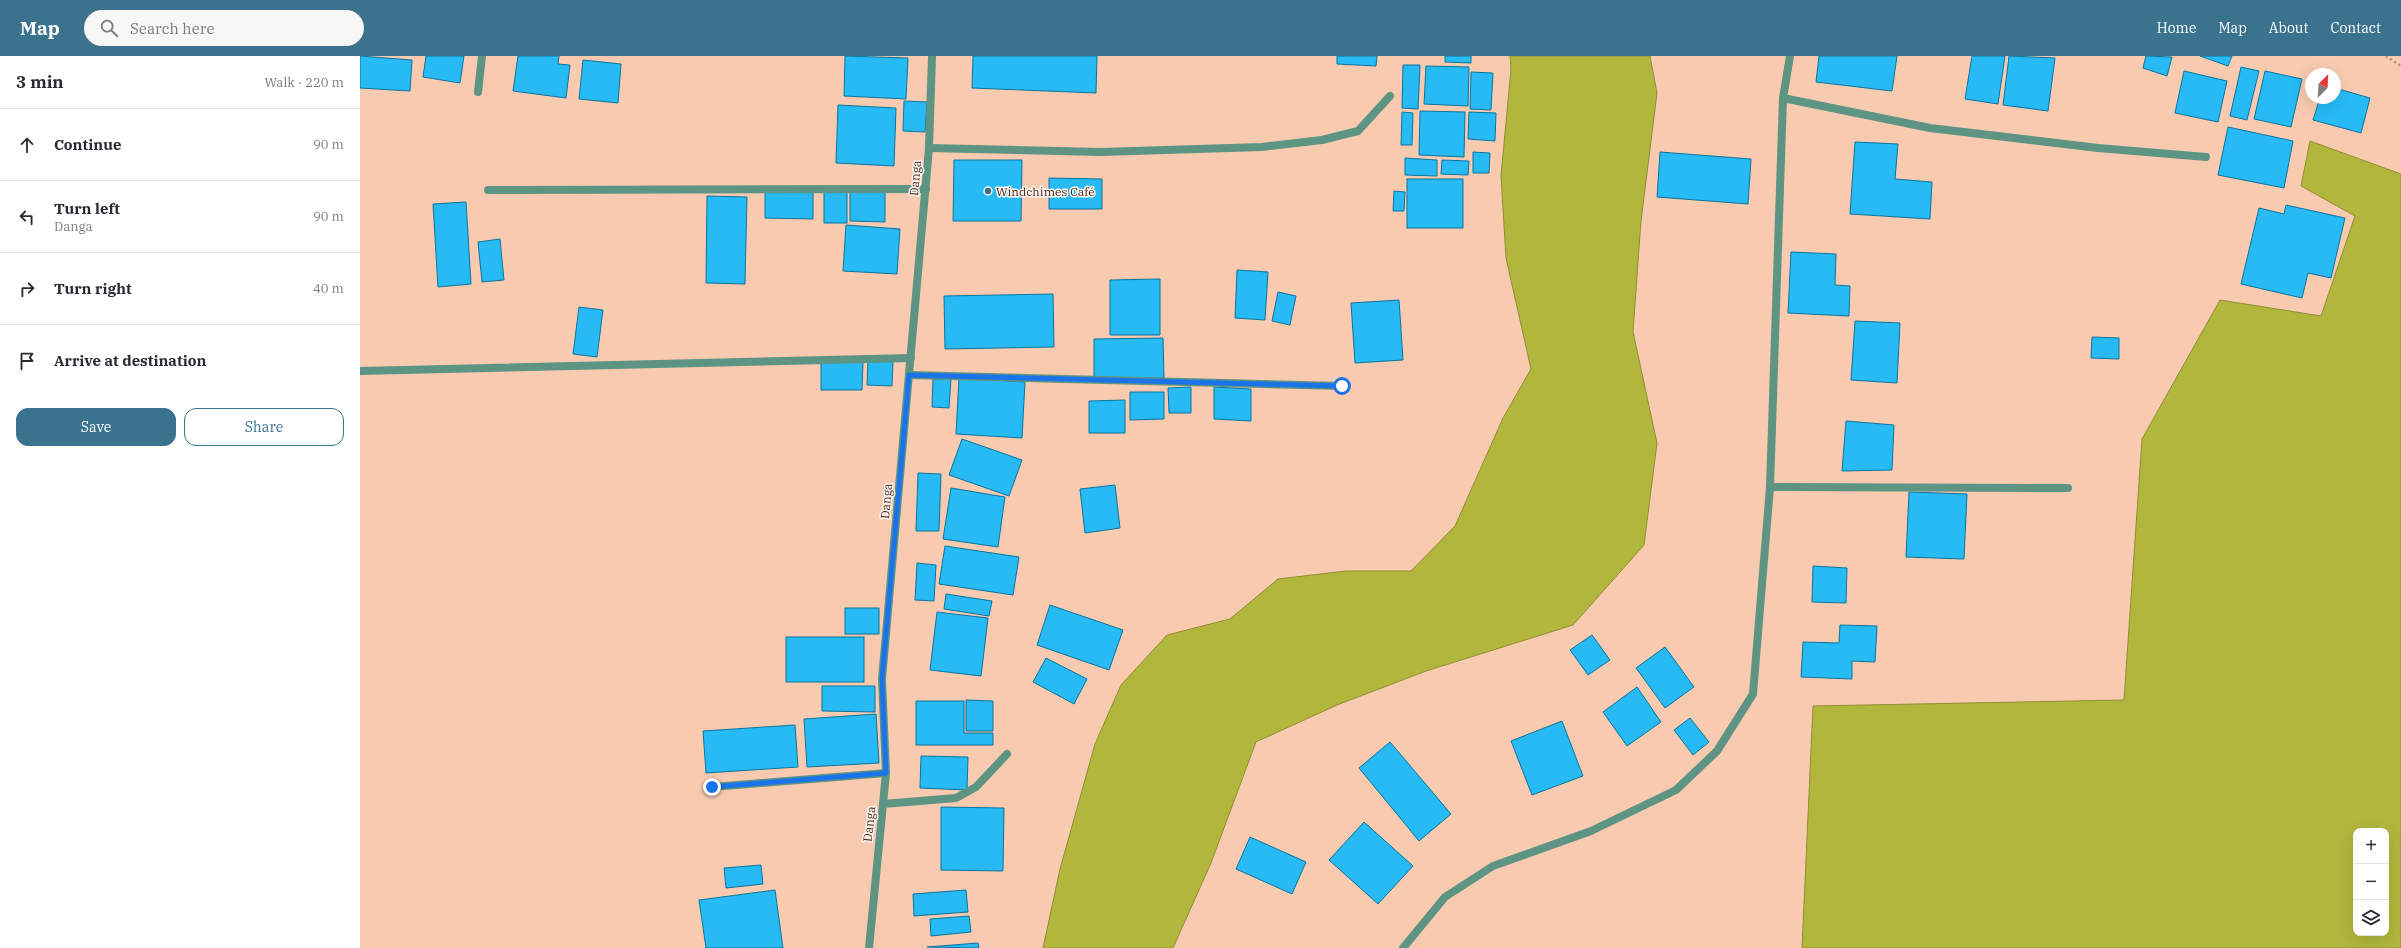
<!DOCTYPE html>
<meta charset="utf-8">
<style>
body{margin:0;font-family:"IBM Plex Serif",serif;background:#f7f7f7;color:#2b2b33}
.controls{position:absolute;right:12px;bottom:12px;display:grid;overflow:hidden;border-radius:8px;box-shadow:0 4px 16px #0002}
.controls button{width:36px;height:36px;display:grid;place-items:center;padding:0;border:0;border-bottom:1px solid #e1e1e2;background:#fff;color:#2b2b33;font:20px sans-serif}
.compass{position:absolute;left:1945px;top:12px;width:36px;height:36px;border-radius:50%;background:#fff;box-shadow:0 4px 16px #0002;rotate:24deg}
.stop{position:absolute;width:12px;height:12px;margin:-9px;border:3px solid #1a73e8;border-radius:50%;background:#fff}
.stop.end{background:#1a73e8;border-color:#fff;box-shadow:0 1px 4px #0008}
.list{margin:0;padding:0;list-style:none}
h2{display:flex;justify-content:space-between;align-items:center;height:52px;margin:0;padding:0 16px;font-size:17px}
h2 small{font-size:13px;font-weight:400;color:#7c7c81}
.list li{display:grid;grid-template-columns:26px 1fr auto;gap:12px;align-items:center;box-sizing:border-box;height:72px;padding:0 16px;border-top:1px solid #e1e1e2}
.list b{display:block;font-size:15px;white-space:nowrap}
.list p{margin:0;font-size:13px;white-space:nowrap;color:#7c7c81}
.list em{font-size:13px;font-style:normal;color:#7c7c81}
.actions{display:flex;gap:8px;padding:12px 16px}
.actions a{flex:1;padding:9px 0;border:1px solid #3b728d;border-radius:12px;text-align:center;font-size:14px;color:#3b728d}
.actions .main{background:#3b728d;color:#fff}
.icon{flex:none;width:22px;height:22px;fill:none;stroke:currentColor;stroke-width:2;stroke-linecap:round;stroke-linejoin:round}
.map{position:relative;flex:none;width:2041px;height:892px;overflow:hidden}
header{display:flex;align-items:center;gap:24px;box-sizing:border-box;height:56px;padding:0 20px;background:#3b728d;color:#fff}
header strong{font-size:19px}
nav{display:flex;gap:22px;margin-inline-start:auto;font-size:14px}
.search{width:280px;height:36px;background:#f7f7f7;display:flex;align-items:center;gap:10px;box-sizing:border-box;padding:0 14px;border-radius:22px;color:#7c7c81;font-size:15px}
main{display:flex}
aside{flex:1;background:#fff}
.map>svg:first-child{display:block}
</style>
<header>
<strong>Map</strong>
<div class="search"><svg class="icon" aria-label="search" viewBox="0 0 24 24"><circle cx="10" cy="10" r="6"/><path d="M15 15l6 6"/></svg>Search here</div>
<nav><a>Home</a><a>Map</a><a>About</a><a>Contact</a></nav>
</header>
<main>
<aside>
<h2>3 min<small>Walk · 220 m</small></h2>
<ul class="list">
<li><svg class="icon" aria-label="ahead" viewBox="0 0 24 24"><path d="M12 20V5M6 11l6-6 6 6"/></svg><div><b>Continue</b></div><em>90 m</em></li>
<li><svg class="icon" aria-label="left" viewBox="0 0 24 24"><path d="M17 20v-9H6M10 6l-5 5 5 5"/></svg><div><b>Turn left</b><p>Danga</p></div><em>90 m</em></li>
<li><svg class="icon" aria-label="right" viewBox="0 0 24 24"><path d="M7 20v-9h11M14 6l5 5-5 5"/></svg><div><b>Turn right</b></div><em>40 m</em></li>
<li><svg class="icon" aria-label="arrive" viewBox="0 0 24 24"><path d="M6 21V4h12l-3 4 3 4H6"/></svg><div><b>Arrive at destination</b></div></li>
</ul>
<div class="actions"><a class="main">Save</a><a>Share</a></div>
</aside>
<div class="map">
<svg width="2041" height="892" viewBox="0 0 2041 892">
<rect width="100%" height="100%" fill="#f8cbb1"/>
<g fill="#b1b73d" stroke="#928d32" fill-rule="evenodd">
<path d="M1150,0h140l7,37 -16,128 -8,111 24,111 -13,102 -71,80 -147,46 -89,34 -81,37 -45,121 -38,85h-130l17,-79 35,-125 26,-59 46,-50 63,-16 48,-40 68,-8h65l44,-45 48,-108 28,-49 -25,-111 -5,-82 10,-107z"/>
<path d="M1950,85l91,33v774h-599l11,-242 311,-6 18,-261 78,-139 101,16 34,-100 -54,-30zM1996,775h30v102h-30z"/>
</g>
<g fill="#27baf5" stroke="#0d749c">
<path d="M0,0l52,4 -2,31 -50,-3z"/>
<path d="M66,0h38l-4,27 -37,-6z"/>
<path d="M158,0h41l-1,8 12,1 -4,33 -53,-7z"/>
<path d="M485,0l63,2 -2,41 -62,-3z"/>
<path d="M613,0h124l-1,37 -124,-5z"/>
<path d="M977,0h40l-1,10 -39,-2z"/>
<path d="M1085,0h26v7l-26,-1z"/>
<path d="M1459,0h78l-5,35 -76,-9z"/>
<path d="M1612,0h33l-7,48 -33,-5z"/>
<path d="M1649,0l46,2 -7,53 -45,-6z"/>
<path d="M1786,0l26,1 -5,19 -24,-8z"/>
<path d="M1840,0h32l-4,10z"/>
<path d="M223,4l38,4 -3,39 -39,-4z"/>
<path d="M1043,9h17l-2,44 -16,-1z"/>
<path d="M1066,10l43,1 -1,39 -44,-2z"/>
<path d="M1881,11l18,4 -12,49 -17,-4z"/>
<path d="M1824,15l43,10 -9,41 -43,-9z"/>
<path d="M1905,15l37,8 -11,48 -37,-8z"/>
<path d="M1111,16l22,1 -2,37 -21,-1z"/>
<path d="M1975,32l35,10 -9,35 -48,-13 7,-22h15z"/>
<path d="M544,45l23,1 -2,30 -22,-1z"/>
<path d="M478,49l58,3 -2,58 -58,-3z"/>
<path d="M1060,55l45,1 -1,45 -45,-2z"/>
<path d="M1042,56l11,1 -1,32h-11z"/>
<path d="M1109,56l27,1 -1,28 -27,-2z"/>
<path d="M1868,71l65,14 -9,47 -66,-13z"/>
<path d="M1495,86l43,2 -3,35 37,3 -2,37 -80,-5z"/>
<path d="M1113,96l17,1 -1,20h-16z"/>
<path d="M1300,96l91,7 -3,45 -91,-7z"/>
<path d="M1045,102l32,2v16l-32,-1z"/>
<path d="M594,104h68l-1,61h-68z"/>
<path d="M1082,104l27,1 -1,14 -27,-1z"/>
<path d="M689,122l53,1v30h-53z"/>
<rect x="1047" y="123" width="56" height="49"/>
<path d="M490,134l35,1v31l-35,-1z"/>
<path d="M1034,135l11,1 -1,19h-11z"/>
<path d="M405,136h48v27l-48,-1z"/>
<rect x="464" y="136" width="23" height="31"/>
<path d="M347,140l40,1 -2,87 -39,-1z"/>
<path d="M106,146l5,82 -33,3 -5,-83z"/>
<path d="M1926,149l59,13 -14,60 -23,-5 -6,25 -61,-14 18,-76 25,6z"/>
<path d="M486,169l54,4 -3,45 -54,-3z"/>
<path d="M140,183l4,41 -22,2 -4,-40z"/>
<path d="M1431,196l45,2 -1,31 15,1 -1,30 -61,-3z"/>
<path d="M877,214l31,2 -3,48 -30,-2z"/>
<path d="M800,223v56h-50v-55z"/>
<path d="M918,236l18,4 -6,29 -18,-4z"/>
<path d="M693,238l1,53 -109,2 -1,-53z"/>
<path d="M1039,244l4,60 -48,3 -4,-60z"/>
<path d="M219,251l24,3 -6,47 -24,-3z"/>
<path d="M1495,265l45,2 -3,60 -46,-3z"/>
<path d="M1732,281l27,1v21l-28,-1z"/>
<path d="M803,282l1,40h-70v-39z"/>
<path d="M508,304l25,1 -1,25 -25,-1z"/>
<path d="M461,305l42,1 -1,28h-41z"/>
<path d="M599,322l66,4 -3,56 -66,-4z"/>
<path d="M573,323h18l-2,29 -17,-1z"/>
<path d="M831,331v26h-22l-1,-25z"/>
<path d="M854,331l37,2v32l-37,-2z"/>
<path d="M770,336h34v27l-34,1z"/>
<path d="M765,344v33h-36v-32z"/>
<path d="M1486,365l48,4 -2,45 -50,1z"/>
<path d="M602,383l60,21 -13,36 -60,-21z"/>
<path d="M558,417l23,1 -2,57h-23z"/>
<path d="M755,429l5,43 -35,5 -5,-44z"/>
<path d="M591,432l54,9 -7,50 -55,-8z"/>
<path d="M1549,436l58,2 -3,65 -58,-2z"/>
<path d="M585,490l74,11 -6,38 -74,-11z"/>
<path d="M557,507l19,2 -2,36 -19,-1z"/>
<path d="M1453,510l34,2 -1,35 -34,-1z"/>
<path d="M586,538l46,7 -3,15 -45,-7z"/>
<path d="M690,549l73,25 -14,40 -72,-25z"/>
<rect x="485" y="552" width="34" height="26"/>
<path d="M577,556l51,6 -7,58 -51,-6z"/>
<path d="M1480,569l37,1 -2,36 -23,-1v18l-51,-2 2,-35 36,1z"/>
<path d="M1232,579l18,25 -22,15 -18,-25z"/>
<rect x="426" y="581" width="78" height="45"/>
<path d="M1305,591l29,40 -29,21 -29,-40z"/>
<path d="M686,602l41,21 -13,25 -41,-22z"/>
<path d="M462,630h53v26l-53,-1z"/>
<path d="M1277,631l24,35 -34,24 -24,-34z"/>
<path d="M606,644l27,1v30h-27z"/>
<path d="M556,645h48v32h29v12h-77z"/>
<path d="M516,658l3,49 -72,4 -3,-48z"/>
<path d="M1330,662l19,24 -16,13 -19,-25z"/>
<path d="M1202,665l21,55 -51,19 -21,-54z"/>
<path d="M435,669l3,42 -92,6 -3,-42z"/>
<path d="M1030,686l61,72 -32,27 -60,-73z"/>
<path d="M561,700l47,1 -1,33 -47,-2z"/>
<path d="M581,751l63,1 -1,63 -62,-1z"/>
<path d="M1004,766l49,44 -35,38 -49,-44z"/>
<path d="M890,781l56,25 -14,32 -56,-25z"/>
<path d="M401,809l2,19 -37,4 -2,-20z"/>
<path d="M415,834l8,58h-77l-7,-48z"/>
<path d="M606,834l2,22 -54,4 -1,-22z"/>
<path d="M609,860l2,16 -40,4 -1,-17z"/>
<path d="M618,887l1,5 -52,-1z"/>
</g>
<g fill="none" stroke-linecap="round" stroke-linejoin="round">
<path stroke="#b89079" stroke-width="2.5" stroke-dasharray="2 3" stroke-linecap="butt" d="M2026,0l15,10"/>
<g stroke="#5d9483" stroke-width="8">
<path d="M118,36l4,-36"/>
<path d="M1423,42l147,30 168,20 108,9"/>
<path d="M569,92l172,4 161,-5 60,-7 36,-9 32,-35"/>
<path d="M128,134l438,-1"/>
<path d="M0,315l551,-13"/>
<path d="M549,319l433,11"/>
<path d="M1410,431l298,1"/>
<path d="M352,731l174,-14"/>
<path d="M523,748l73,-6 20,-11 31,-33"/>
<path d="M509,892l17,-175 -4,-94 47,-531 3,-92"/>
<path d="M1043,892l42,-51 48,-31 98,-35 85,-41 41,-39 36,-57 17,-207 13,-389 7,-42"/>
</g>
</g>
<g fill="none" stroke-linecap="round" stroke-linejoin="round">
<path stroke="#1a73e8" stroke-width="5" d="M352,731l174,-14 -4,-94 27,-304 433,11"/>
</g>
<circle fill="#3b728d" stroke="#fdf5f1" stroke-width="1.5" cx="628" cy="135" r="4"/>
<g text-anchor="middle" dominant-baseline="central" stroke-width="3" stroke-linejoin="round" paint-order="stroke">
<g font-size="12" fill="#492c1a" stroke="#fdf5f1">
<text transform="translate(555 122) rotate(-85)">Danga</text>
<text transform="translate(526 445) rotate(-85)">Danga</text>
<text transform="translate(509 768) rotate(-84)">Danga</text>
</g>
<g font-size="12" fill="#492c1a" stroke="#fdf5f1" text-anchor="start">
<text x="636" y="135">Windchimes Café</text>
</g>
</g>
</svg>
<div class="controls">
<button>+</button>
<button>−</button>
<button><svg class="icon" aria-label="layers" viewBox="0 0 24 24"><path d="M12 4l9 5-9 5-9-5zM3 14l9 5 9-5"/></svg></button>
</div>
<svg class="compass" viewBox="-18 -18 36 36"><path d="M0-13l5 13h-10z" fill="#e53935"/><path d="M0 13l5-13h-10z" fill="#7c7c81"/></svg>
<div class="stop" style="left:982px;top:330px"></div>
<div class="stop end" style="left:352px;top:731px"></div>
</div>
</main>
